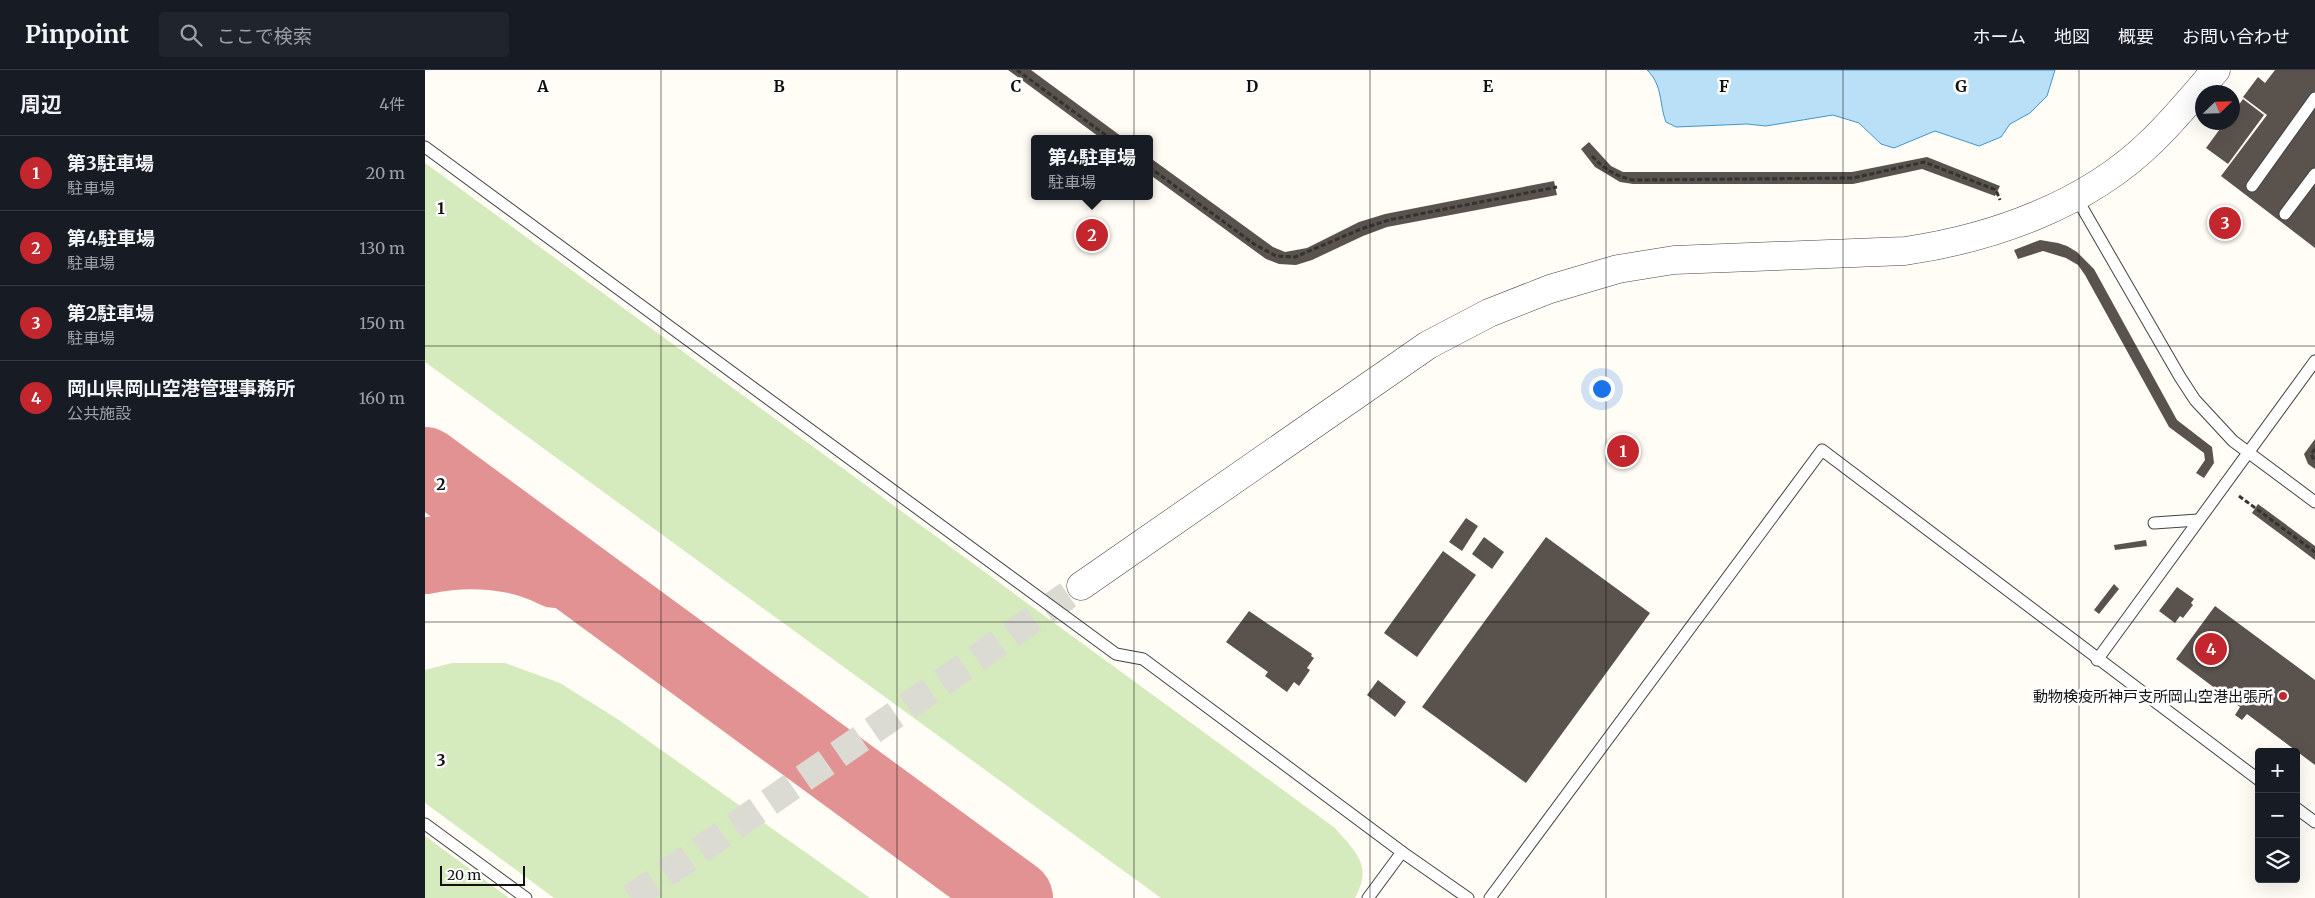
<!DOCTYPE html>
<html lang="ja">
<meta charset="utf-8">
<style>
body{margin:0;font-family:Merriweather,"Noto Sans JP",serif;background:#20242c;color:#f1f3f6}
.controls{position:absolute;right:15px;bottom:15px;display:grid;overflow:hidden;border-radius:5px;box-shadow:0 5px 20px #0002}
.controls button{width:45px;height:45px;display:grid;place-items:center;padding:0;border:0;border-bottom:1px solid #363941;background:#171b24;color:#f1f3f6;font:25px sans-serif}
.compass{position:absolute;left:1770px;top:15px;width:45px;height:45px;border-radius:50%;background:#171b24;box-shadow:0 5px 20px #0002;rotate:67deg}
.scale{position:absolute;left:15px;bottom:12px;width:85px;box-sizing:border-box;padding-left:5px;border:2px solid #111;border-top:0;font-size:14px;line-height:18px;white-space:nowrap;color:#111;-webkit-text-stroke:4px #fff;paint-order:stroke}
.you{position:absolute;left:1176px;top:318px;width:18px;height:18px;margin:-12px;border:4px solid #fff;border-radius:50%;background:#1a73e8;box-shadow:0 0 0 8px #1a73e833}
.badge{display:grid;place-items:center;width:32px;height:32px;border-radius:50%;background:#c4262e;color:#fff;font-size:16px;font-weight:700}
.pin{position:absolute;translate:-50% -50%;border:2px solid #fff;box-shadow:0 1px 5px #0006}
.popup{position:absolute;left:606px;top:65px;width:122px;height:65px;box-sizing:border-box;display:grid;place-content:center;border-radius:5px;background:#171b24;filter:drop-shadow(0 1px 4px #0005);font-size:16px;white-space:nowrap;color:#9ea1a6}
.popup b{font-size:19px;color:#f1f3f6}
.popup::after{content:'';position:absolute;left:50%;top:100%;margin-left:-10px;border:10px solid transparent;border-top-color:#171b24}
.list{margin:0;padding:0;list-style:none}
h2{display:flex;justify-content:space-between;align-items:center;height:65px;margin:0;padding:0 20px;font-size:21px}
h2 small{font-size:16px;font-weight:400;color:#9ea1a6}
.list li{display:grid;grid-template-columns:32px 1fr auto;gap:15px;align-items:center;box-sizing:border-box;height:75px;padding:0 20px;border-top:1px solid #363941}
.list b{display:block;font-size:19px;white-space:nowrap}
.list p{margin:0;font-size:16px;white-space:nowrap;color:#9ea1a6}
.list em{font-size:16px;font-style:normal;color:#9ea1a6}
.icon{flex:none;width:28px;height:28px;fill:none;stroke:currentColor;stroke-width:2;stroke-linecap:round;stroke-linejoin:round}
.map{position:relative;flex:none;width:1890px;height:828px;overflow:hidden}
header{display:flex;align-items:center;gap:30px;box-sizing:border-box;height:70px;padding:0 25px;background:#171b24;border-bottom:1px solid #363941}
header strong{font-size:24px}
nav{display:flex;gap:28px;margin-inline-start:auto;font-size:18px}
.search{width:350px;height:45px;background:#20242c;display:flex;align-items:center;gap:12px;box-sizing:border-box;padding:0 18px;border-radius:5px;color:#9ea1a6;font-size:19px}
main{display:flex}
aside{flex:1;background:#171b24}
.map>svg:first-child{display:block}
</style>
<header>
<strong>Pinpoint</strong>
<div class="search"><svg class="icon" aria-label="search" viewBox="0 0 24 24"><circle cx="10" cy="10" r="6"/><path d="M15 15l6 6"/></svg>ここで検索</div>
<nav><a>ホーム</a><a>地図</a><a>概要</a><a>お問い合わせ</a></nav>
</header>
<main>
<aside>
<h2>周辺<small>4件</small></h2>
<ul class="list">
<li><span class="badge">1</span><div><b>第3駐車場</b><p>駐車場</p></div><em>20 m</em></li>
<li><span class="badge">2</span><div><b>第4駐車場</b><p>駐車場</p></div><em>130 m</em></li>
<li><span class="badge">3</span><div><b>第2駐車場</b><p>駐車場</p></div><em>150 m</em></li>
<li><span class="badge">4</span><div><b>岡山県岡山空港管理事務所</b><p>公共施設</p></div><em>160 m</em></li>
</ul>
</aside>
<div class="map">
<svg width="1890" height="828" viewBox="0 0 1890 828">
<rect width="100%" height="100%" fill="#fffdf5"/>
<g fill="#d5ebbd">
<path d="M0,93l910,665c21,25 38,36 20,70h-194l-736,-536z"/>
<path d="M27,593h53l55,20 59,37 251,178h-316l-129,-95v-133z"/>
<path d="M0,766l84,62h-84z"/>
</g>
<path fill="#b9e0f7" stroke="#3f96cf" d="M1222,0h408l-8,26 -17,17 -20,11 -9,13 -22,9 -44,-15 -41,17 -13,-4 -22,-21 -26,-8 -67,11 -19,-2 -71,3 -10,-5c-7,-18 -3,-37 -19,-52z"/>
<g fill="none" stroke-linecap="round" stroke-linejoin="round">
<g stroke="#e29292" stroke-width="76">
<path d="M0,395l590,433"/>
<path d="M0,486c42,-9 93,-6 131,14"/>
</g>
</g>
<g fill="#5a524d">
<path d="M583,0h23l94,69h-23z"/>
<path d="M1850,0h40v178l-94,-72 46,-61 -24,-18 15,-20 7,6z"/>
<path d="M1818,29l21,16 -36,49 -22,-16 19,-26h8v-9z"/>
<path d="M1164,72l22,24 12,6h229l75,-15 73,29 -5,10 -73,-27 -69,15h-220l-13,-2 -25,-15 -14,-18z"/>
<path d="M724,87l124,90 12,5 22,-4 52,-26 26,-8 169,-33 3,14 -170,32 -24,9 -51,24 -16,5 -17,-1 -13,-5 -117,-85z"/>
<path d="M1615,170l18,3 9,3 10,6 17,17 83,151 35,27 2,16 -10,15 -8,-5 9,-13 -1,-7 -35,-26 -84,-152 -7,-10 -12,-7 -23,-7 -25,8 -4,-9z"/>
<path d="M1890,369v30l-7,-5 -4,-10z"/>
<path d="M1833,434l57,42v14l-63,-47z"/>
<path d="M1041,448l12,8 -16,25 -13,-9z"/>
<path d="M1059,467l20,15 -12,17 -20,-15z"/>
<path d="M1121,467l104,76 -124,170 -104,-76z"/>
<path d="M1721,470l1,6 -32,4 -1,-5z"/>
<path d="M1018,481l33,24 -59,82 -33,-24z"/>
<path d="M1689,514l5,5 -20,25 -5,-4z"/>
<path d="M1752,517l17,12 -3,4 2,2 -10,13 -3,-2 -5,7 -16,-12z"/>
<path d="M1790,536l100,74v85l-68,-51 -5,6 -7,-5 5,-8 -64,-48z"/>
<path d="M824,541l63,43 -1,2 3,2 -7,10 3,2 -11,16 -5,-4 -7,10 -22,-16 3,-4 -42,-30z"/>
<path d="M953,610l28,22 -11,15 -28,-22z"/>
</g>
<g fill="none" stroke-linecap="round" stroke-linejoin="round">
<path stroke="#dbdad3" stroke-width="28" stroke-dasharray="28 14" stroke-linecap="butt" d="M206,828l450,-312"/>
<g stroke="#444" stroke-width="13">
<g id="service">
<path d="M0,77l691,507 27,5 259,193 66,46"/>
<path d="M1827,116l63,-88"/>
<path d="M1651,127l104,180 15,23 38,41 82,61"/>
<path d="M1860,144l30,-40"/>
<path d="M1729,453l44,-3"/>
<path d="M1672,590l218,-299"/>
<path d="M1871,738l19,14"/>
<path d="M0,754l101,74"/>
<path d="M943,828l34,-46"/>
<path d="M1065,828l332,-448 437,330"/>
</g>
</g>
<g stroke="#444" stroke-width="29">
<path id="tertiary" d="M656,516l347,-241 61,-32 61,-24 68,-20 56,-9 231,-9c88,-13 182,-46 247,-110 23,-22 43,-47 64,-71"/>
</g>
<g stroke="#333" stroke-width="3" stroke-dasharray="5 2.5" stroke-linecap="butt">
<path d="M592,0l94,69"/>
<path d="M1167,86c12,13 23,20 41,24l220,-2 71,-16 72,28 4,10"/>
<path d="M724,97l105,77 22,12 19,1 66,-28 28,-9 168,-33"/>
<path d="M1890,379l-4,5 4,8"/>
<path d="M1814,426l76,56"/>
</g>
<use href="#service" stroke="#fff" stroke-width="11"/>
<use href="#tertiary" stroke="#fff" stroke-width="28"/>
</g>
<path fill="none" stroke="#111" stroke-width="1" stroke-opacity="0.55" d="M236,0v828M472,0v828M709,0v828M945,0v828M1181,0v828M1418,0v828M1654,0v828M0,276h1890M0,552h1890"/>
<circle fill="#c4262e" stroke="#fff" stroke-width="2" cx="1858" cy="626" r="5"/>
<g text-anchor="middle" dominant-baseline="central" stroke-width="5" stroke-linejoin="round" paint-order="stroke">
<g font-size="15" fill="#111" stroke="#fff" text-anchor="end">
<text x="1848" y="626">動物検疫所神戸支所岡山空港出張所</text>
</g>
</g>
<g font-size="16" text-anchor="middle" font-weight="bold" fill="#111" stroke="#fff" stroke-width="5" stroke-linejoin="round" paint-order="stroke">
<text x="118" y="22">A</text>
<text x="354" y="22">B</text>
<text x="591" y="22">C</text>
<text x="827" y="22">D</text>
<text x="1063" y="22">E</text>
<text x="1299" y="22">F</text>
<text x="1536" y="22">G</text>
<text x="16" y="144">1</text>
<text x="16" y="420">2</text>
<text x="16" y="696">3</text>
</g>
</svg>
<div class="controls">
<button>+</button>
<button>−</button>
<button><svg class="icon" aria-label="layers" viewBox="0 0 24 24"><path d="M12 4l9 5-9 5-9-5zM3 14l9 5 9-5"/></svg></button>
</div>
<svg class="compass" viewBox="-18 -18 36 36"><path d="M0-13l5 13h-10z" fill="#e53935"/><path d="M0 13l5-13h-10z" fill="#9ea1a6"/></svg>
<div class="scale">20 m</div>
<div class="you"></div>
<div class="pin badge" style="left:1198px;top:381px">1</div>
<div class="pin badge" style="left:667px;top:165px">2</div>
<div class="popup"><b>第4駐車場</b>駐車場</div>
<div class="pin badge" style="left:1800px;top:153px">3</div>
<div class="pin badge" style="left:1786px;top:579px">4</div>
</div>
</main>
